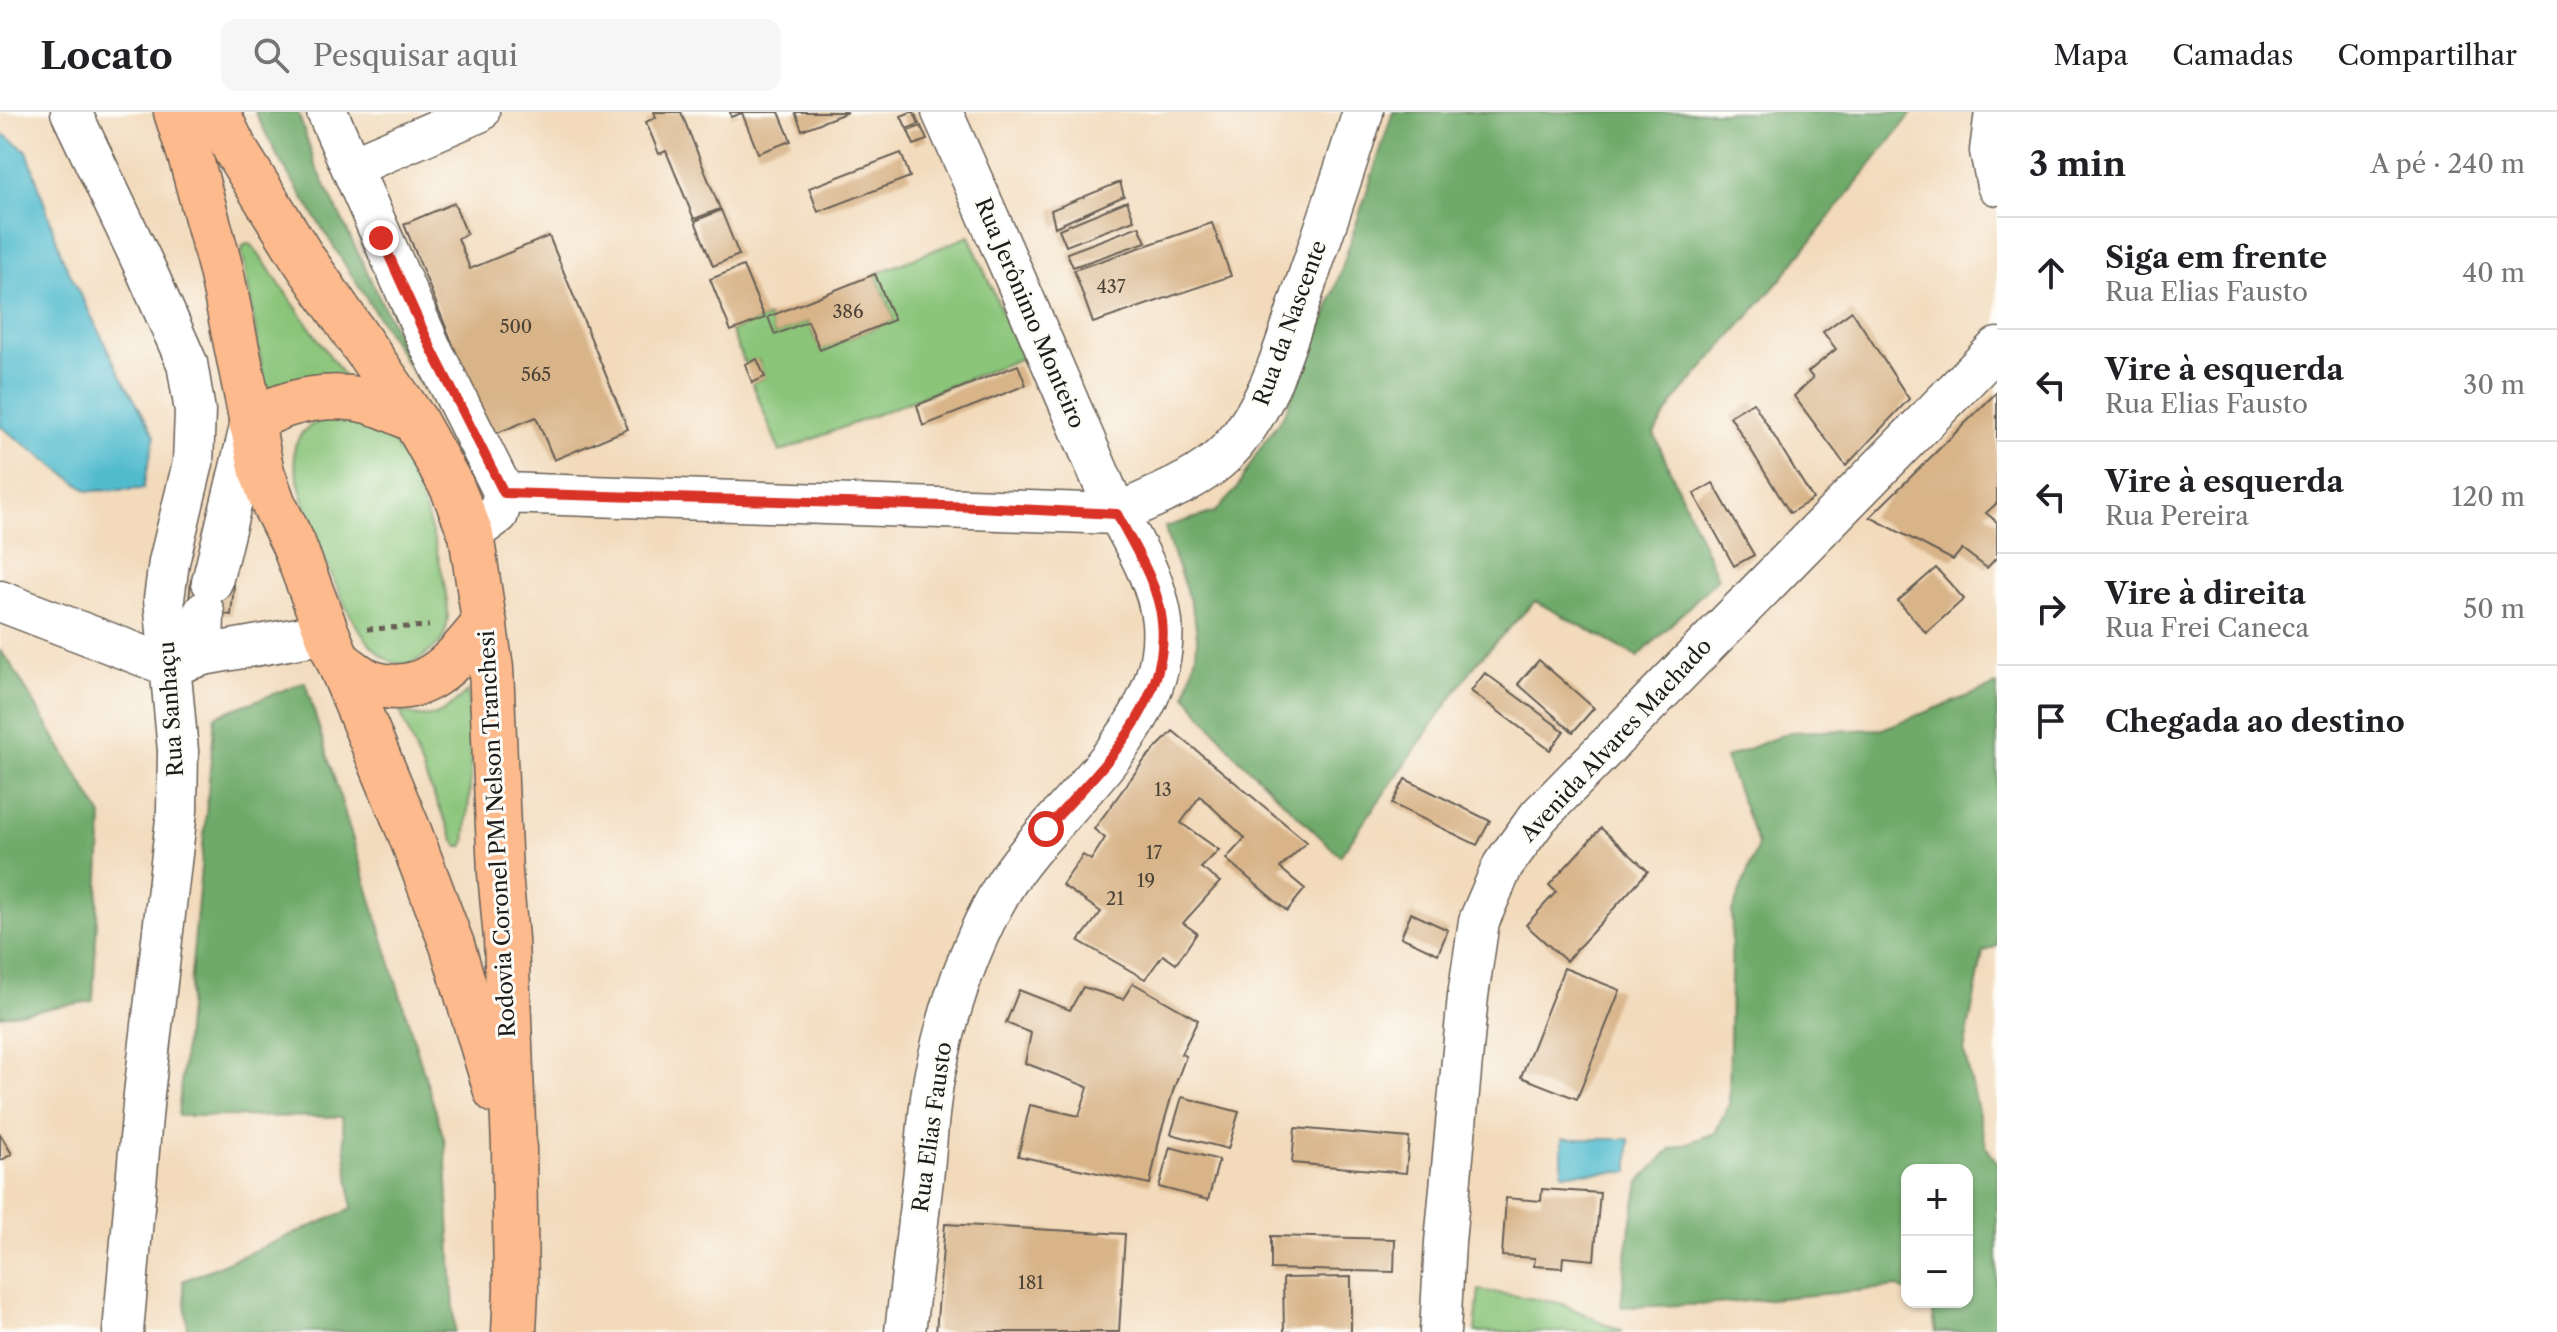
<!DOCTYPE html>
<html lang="pt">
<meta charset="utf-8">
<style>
body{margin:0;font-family:"Libre Caslon Text",serif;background:#f6f6f6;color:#202124}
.controls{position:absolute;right:24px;bottom:24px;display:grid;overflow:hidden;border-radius:16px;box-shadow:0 2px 6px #0004}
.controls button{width:72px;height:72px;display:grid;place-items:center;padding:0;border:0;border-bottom:2px solid #e0e0e0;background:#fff;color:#202124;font:40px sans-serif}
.stop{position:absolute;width:24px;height:24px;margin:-18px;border:6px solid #d93025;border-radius:50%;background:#fff}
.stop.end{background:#d93025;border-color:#fff;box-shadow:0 2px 8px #0008}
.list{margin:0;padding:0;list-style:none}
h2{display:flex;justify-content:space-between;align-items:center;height:104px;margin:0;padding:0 32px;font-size:34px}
h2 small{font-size:26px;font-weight:400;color:#757577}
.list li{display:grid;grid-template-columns:52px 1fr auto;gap:24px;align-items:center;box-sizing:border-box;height:112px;padding:0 32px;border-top:2px solid #e0e0e0}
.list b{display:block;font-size:30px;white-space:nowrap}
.list p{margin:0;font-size:26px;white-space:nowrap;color:#757577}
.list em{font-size:26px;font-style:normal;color:#757577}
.icon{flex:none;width:44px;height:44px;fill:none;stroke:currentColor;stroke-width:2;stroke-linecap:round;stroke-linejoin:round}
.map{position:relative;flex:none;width:1997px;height:1220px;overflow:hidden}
header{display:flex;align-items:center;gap:48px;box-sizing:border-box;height:112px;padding:0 40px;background:#fff;border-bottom:2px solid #e0e0e0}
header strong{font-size:38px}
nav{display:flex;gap:44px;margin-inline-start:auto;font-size:28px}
.search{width:560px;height:72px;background:#f6f6f6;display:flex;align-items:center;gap:20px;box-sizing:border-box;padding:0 28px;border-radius:16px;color:#757577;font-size:30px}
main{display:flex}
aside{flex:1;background:#fff}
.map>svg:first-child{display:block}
</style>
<header>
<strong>Locato</strong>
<div class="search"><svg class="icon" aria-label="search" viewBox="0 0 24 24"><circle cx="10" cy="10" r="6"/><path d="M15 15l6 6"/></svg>Pesquisar aqui</div>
<nav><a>Mapa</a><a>Camadas</a><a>Compartilhar</a></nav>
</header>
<main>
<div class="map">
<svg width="1997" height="1220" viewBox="0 0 1997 1220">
<rect width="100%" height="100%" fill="#fdfcf7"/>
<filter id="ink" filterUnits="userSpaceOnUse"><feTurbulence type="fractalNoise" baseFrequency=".0125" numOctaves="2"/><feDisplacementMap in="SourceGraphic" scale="16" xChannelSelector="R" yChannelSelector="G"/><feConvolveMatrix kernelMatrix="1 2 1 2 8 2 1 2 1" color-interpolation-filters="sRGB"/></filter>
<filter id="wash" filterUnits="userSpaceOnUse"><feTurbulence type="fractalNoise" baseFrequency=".006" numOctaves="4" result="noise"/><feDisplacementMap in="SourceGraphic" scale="32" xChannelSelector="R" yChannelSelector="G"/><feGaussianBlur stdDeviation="1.8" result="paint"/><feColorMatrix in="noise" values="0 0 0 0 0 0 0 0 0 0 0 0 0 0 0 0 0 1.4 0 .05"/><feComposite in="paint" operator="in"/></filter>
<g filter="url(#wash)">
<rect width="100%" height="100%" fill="#f2dabb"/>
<g fill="#8ac57a" stroke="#53704b" stroke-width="2">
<path d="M969,124l53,122 -242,94 -28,-69 12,-6 -6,-17 -13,4 -14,-33 37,-14 7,18 33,-14 12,29 74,-30 -19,-46z"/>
<path d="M247,132l5,1 92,131 -76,28 -26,-153 1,-5z"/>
<path d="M340,304c11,3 26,4 36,10 37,19 72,150 72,190 0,8 -3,16 -5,24 -12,10 -25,25 -41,24 -18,-1 -32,-19 -42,-33 -19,-26 -76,-160 -64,-188 8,-19 26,-24 44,-27z"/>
<path d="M468,579l3,86 -6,66 -2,4h-4l-5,-7 -28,-62 -26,-67c34,13 43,2 68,-20z"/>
<path d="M1479,1178l81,13 63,29h-148z"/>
</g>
<g fill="#6faa6a" stroke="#466343" stroke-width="2">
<path d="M255,0h43l17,52 110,228 -145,-231z"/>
<path d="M1393,0h520l-132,167 -106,121 -21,34 64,144 -80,79 -103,-56 -58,61 -137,194 -104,-100 -50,-61c4,-18 12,-39 11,-57 -2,-39 -24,-73 -32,-111l50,-15 21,-22 21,-37 27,-39 42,-98z"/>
<path d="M0,539l9,10 93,155 -9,185 -93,15z"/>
<path d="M305,570l140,460 10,190h-267l-5,-51 169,-72 -10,-92 -164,-1 37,-400z"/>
<path d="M1997,573v261l-14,6 -19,99 22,94 11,18v169h-61l-4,-23 -10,-7h45v-132h-60v122l-9,-5 -182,17 -95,3 6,-59 12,-66 32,-33 44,-16 14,-29 3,-192 26,-67 -33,-87 65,-26 92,-3z"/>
</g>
<g fill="#51bbce" stroke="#366c75" stroke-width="2">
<path d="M0,20l27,19 36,108 55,111 37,66 -12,53 -55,2 -88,-65z"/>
<path d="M1562,1027h67v33l-67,1z"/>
</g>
<g id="blocks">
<g fill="#d8b488">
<path d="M654,0h27l39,97 -26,10 -28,-68 -7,3 -13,-32 10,-5z"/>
<path d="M730,0h49l12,29 -33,12 -16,-40 -11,4z"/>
<path d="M795,0h53l-46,18z"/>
<path d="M911,0h3l5,12 -12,5 -6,-13z"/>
<path d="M921,14l6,14 -13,5 -6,-14z"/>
<path d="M901,41l9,24 -92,35 -9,-24z"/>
<path d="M1120,70l4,14 -69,31 -4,-17z"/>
<path d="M1127,89l7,19 -68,26 -7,-17z"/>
<path d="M454,91l13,31 -9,4 12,31 79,-33 79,193 -74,31 -18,-43 -46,19 -86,-212z"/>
<path d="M721,98l18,45 -26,11 -18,-45z"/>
<path d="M1212,111l19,53 -138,47 -19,-53z"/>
<path d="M1139,114l7,16 -73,25 -6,-14z"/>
<path d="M743,154l22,52 -34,13 -21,-52z"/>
<path d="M875,162l19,46 -74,30 -12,-29 -33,14 -7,-18z"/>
<path d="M1852,199l57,88 -63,67 -52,-70 19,-18 -5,-6 28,-23 -13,-17z"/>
<path d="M757,247l8,18 -13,6 -7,-19z"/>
<path d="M1018,253l8,20 -103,41 -6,-21z"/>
<path d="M1997,280v111l-11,10 11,9v35l-10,11 -25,-19 -9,11 -83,-43z"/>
<path d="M1753,290l60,97 -23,14 -60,-97z"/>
<path d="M1713,371l41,72 -20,11 -40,-72z"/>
<path d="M1936,456l28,31 -38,34 -28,-32z"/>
<path d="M191,468l43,5 -3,30 -43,-5z"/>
<path d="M1539,548l55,48 -21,24 -55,-48z"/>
<path d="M1485,561l79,58 -14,19 -79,-59z"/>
<path d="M1173,619l134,111 -27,26 25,21 -18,22 -61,-52 19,-21 -45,-42 -19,27 38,27 -18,18 19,14 -37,41 14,10 -21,31 -13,-9 -18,24 -66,-38 22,-29 -39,-27 21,-30 8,5 14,-22 -11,-9 52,-71z"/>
<path d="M1405,667l85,42 -13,24 -85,-41z"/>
<path d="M1601,716l47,43 -82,90 -40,-36 30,-33 -7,-7z"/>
<path d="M1411,801l37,17 -10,24 -37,-17z"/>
<path d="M1564,856l56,22 -43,109 -56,-22z"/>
<path d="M1133,871l65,37 -17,34 5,2 -12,32 -14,48 -10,48 -132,-28 12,-51 49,11 9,-29 -63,-24 6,-30 -25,-10 13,-33 51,20 13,-23 40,12z"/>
<path d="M1182,985l57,15 -11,37 -57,-15z"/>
<path d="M1295,1016l114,10 -3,35 -114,-10z"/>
<path d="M0,1022l12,20 -12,7z"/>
<path d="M1170,1035l49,13 -11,40 -49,-13z"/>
<path d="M1542,1077l58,4 -6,67 -31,-3 -1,11 -28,-2 1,-8 -33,-2 4,-58 35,3z"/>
<path d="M945,1112l180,10 -6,98h-183z"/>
<path d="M1271,1124l124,3 -1,33 -123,-3z"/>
<path d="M1351,1165v55h-67l-1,-54z"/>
</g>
</g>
</g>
<g filter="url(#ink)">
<use href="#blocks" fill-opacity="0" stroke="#675e54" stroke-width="2"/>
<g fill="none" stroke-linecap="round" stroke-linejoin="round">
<g stroke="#675e54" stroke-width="43">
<g id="minor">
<path d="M71,0l75,158 41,93 8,48 -2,52 -24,99 -5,37 14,152 -1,60 -33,283 -21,238"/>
<path d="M327,0l104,236 73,145"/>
<path d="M1995,0l-5,39 7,34"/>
<path d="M353,54l126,-54"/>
<path d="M471,422l27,-20 6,-21 613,21c35,-17 78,-31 107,-59 45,-45 61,-110 81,-169 20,-58 40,-116 58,-174"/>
<path d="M212,470l39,-159"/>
<path d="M0,489l169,65 34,-11 124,-22"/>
<path d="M203,543l1,-43"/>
<path d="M905,1220c6,-51 12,-102 18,-153 4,-35 5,-72 12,-106 13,-62 34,-127 66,-182 51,-85 170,-160 161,-269 -5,-48 -38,-92 -57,-135 -54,-125 -107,-251 -163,-375"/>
<path d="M1440,1220l5,-90 23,-246 11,-75 24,-56 36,-49 458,-468"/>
</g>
</g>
<g stroke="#675e54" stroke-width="47">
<g id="trunk">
<path d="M176,0l15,47 30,111 41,202 12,33 19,38 34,90 82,198 43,114 44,146"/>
<path d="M217,0l19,39 66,106 113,164 37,66 19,47 20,134 9,205 6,66 8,210 2,141 -2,42"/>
<path d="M251,311c34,-25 88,-33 129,-18 12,4 23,10 35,16"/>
<path d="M341,551c9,6 20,16 31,20 54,17 84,-25 113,-60"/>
</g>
</g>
<path stroke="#675e54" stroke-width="5" stroke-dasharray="6 6" stroke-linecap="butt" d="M367,517l62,-3"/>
<use href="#minor" stroke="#fff" stroke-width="40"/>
<use href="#trunk" stroke="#fcba8d" stroke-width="44"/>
</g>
</g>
<g fill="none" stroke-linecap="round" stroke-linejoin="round" filter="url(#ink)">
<path stroke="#d93025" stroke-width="10" d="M381,126l50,110 73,145 473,14 140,7c17,33 41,69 45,107 9,85 -65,151 -116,208"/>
</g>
<g text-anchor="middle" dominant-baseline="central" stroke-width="6" stroke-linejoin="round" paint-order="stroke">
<g font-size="18" fill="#4b4237">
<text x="1111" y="175">437</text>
<text x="848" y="200">386</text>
<text x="516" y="215">500</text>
<text x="536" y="263">565</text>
<text x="1163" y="678">13</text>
<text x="1154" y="741">17</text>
<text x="1146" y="769">19</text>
<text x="1115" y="787">21</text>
<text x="1031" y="1171">181</text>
</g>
<g font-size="22" fill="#1c1c1c" stroke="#fdfcf7">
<text transform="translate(1030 201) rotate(67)">Rua Jerônimo Monteiro</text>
<text transform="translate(1290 211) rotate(-70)">Rua da Nascente</text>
<text transform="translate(171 597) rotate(-94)">Rua Sanhaçu</text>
<text transform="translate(1616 628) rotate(-47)">Avenida Alvares Machado</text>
<text transform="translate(497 722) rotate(-93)">Rodovia Coronel PM Nelson Tranchesi</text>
<text transform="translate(932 1015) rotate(-82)">Rua Elias Fausto</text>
</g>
</g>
</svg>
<div class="controls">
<button>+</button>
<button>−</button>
</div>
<div class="stop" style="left:1046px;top:717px"></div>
<div class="stop end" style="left:381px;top:126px"></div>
</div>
<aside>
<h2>3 min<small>A pé · 240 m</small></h2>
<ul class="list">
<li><svg class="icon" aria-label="ahead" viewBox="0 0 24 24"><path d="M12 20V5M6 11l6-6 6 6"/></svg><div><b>Siga em frente</b><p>Rua Elias Fausto</p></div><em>40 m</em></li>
<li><svg class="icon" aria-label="left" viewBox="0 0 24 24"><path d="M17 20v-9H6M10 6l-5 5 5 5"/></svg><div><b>Vire à esquerda</b><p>Rua Elias Fausto</p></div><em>30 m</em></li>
<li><svg class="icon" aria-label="left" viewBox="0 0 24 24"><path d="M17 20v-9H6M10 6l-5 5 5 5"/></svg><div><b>Vire à esquerda</b><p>Rua Pereira</p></div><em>120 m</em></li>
<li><svg class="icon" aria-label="right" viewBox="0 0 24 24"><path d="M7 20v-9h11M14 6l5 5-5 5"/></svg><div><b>Vire à direita</b><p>Rua Frei Caneca</p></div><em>50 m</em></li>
<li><svg class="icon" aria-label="arrive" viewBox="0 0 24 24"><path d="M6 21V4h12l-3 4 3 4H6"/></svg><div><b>Chegada ao destino</b></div></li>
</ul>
</aside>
</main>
